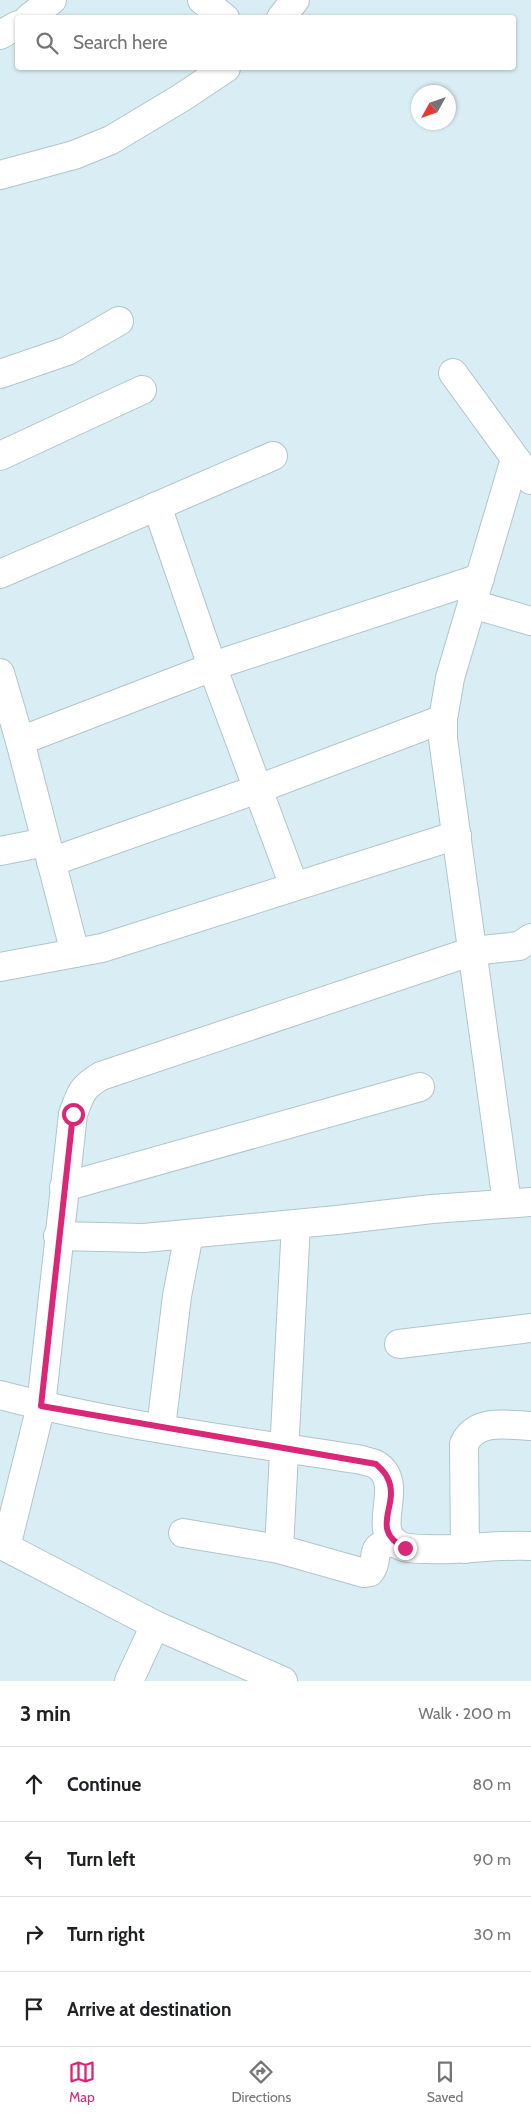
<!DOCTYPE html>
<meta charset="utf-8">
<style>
body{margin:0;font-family:Cabin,sans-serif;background:#f6f6f6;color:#202124}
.compass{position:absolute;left:411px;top:85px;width:45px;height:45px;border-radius:50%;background:#fff;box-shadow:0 1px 4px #0004;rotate:230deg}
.stop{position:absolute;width:15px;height:15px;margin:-11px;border:4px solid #db2777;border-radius:50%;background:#fff}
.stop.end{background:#db2777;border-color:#fff;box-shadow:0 1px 5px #0008}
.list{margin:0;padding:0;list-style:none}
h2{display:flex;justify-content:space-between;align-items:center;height:65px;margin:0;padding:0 20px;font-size:21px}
h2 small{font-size:16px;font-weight:400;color:#757577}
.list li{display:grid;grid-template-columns:32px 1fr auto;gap:15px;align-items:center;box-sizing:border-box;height:75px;padding:0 20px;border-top:1px solid #e0e0e0}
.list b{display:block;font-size:19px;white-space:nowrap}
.list em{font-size:16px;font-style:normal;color:#757577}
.icon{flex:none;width:28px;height:28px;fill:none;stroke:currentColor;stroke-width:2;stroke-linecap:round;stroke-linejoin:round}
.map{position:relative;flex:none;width:531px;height:1681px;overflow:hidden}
.search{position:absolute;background:#fff;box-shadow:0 1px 4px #0004;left:15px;right:15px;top:15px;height:55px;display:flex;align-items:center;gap:12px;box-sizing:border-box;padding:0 18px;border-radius:5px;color:#757577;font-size:19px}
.sheet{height:365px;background:#fff}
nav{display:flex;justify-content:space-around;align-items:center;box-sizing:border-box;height:70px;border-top:1px solid #e0e0e0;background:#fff;font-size:14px;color:#757577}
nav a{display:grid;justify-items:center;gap:2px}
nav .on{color:#db2777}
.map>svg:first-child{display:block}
</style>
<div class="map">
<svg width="531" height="1681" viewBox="0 0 531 1681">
<rect width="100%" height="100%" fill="#d9eef4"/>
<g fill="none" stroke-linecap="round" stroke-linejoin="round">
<g stroke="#b0c5cb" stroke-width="30">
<g id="minor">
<path d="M202,0l23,18"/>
<path d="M29,18l23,-18"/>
<path d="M281,18l14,-18"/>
<path d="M0,35l18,-10"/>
<path d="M0,175l74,-20 37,-15 70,-42 45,-30"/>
<path d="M453,373l78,107"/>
<path d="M0,374l67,-23 52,-30"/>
<path d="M0,456l142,-66"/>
<path d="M157,506l55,160 82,220"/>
<path d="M0,574l273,-118"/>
<path d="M472,604l59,17"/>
<path d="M0,673l20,68 55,212"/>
<path d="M20,741l208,-80 252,-83"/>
<path d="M0,851l46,-9"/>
<path d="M51,862l207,-73 185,-70"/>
<path d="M0,967l102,-19 355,-113"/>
<path d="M64,1187l356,-100"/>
<path d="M507,1203l-64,-464v-20l7,-41 65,-219"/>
<path d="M58,1236l86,2 193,-18 95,-11 99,-7"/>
<path d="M399,1344l132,-16"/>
<path d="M0,1395c118,31 241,46 362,65 4,2 11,2 15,5 31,21 -12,70 27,82 7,2 16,2 23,2 35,2 69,-5 104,-3"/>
<path d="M161,1428l16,-132 12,-62"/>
<path d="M183,1533l96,16 85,24 6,-1c12,-16 -5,-23 23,-31"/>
<path d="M0,1544l155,81 128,56"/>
<path d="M6,1547l35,-141 32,-292c8,-21 8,-26 28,-38l372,-125 46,-5 12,-8"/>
<path d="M279,1549l17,-325"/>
<path d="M465,1549l-1,-105c12,-26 43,-19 67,-18"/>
<path d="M129,1681l26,-56"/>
</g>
</g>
<use href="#minor" stroke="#fff" stroke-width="28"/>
</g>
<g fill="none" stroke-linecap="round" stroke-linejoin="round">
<path stroke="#db2777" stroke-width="6" d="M73,1114l-32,292 335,58c4,4 9,8 11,13 15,27 -20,52 18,71"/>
</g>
</svg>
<svg class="compass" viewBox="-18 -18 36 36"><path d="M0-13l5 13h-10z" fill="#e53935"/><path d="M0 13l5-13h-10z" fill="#757577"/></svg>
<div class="stop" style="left:73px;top:1114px"></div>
<div class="stop end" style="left:405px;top:1548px"></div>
<div class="search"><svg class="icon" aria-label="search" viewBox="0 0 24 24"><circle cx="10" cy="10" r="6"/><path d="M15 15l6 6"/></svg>Search here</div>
</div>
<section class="sheet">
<h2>3 min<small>Walk · 200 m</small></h2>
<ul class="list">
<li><svg class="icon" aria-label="ahead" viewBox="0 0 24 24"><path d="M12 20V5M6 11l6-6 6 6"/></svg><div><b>Continue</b></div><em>80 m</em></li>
<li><svg class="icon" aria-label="left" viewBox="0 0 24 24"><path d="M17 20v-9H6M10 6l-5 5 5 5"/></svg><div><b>Turn left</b></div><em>90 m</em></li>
<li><svg class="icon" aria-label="right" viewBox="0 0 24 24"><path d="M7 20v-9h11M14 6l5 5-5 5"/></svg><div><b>Turn right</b></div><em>30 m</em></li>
<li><svg class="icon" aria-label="arrive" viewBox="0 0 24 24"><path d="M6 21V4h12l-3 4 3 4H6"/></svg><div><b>Arrive at destination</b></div></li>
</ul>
</section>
<nav>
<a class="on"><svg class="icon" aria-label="map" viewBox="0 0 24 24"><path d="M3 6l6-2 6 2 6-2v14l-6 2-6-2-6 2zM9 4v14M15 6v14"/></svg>Map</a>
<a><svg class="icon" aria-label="directions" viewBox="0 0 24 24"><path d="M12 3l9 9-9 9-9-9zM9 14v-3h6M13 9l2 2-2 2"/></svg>Directions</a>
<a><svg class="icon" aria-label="saved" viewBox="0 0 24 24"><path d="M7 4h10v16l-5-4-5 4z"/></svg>Saved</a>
</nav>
